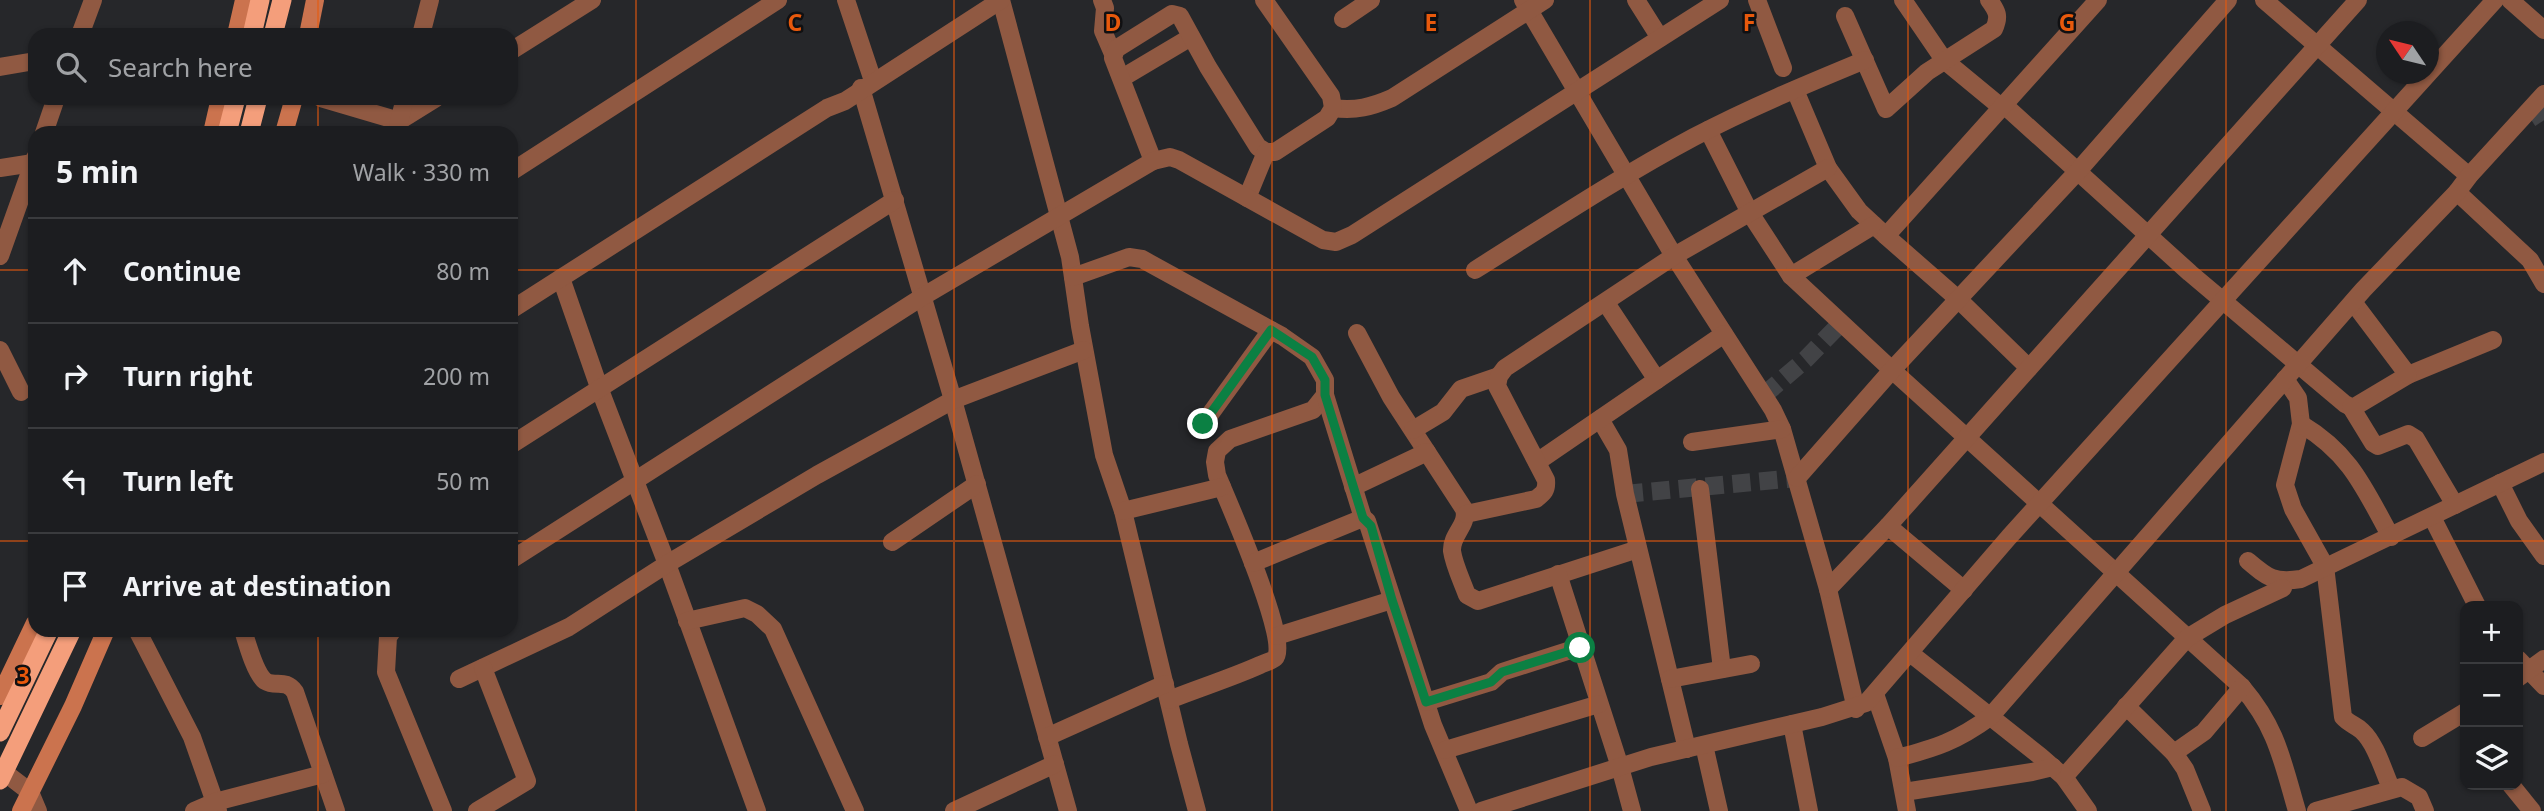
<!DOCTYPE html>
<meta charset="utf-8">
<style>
body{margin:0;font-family:"Noto Sans",sans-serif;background:#252629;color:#f1f3f6}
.controls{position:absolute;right:21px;bottom:21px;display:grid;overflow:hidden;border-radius:14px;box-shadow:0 2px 5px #0004}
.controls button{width:63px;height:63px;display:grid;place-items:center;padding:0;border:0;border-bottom:2px solid #3a3b3e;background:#1c1d20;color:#f1f3f6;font:35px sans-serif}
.compass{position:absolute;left:2376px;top:21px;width:63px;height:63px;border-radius:50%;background:#1c1d20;box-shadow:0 2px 5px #0004;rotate:305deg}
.stop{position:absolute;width:21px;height:21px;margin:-16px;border:5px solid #0b8043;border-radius:50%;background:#fff}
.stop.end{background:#0b8043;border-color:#fff;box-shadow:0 2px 7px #0008}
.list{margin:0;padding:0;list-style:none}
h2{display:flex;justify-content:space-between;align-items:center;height:91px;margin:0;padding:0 28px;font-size:30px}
h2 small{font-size:23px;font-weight:400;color:#a0a2a5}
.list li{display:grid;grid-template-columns:46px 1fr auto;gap:21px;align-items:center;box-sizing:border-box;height:105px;padding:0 28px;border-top:2px solid #3a3b3e}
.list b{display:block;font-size:26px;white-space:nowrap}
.list em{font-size:23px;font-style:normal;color:#a0a2a5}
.icon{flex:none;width:38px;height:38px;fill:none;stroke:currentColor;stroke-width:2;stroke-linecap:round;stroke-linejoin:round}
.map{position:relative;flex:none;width:2544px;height:811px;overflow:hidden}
.search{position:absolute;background:#1c1d20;box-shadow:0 2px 5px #0004;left:28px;top:28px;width:490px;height:77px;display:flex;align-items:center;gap:18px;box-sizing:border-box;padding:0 24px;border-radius:21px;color:#a0a2a5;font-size:26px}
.panel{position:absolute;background:#1c1d20;box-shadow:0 2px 5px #0004;left:28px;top:126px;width:490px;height:511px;border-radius:21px}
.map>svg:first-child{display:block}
</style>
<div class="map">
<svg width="2544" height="811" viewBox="0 0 2544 811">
<rect width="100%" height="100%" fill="#26272a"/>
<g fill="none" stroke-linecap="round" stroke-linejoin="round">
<g stroke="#424346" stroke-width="18" stroke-dasharray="18 9" stroke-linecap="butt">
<path d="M2533,106l11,17"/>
<path d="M1764,395l42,-36 35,-36"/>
<path d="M1625,494l172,-16"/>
</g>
<g stroke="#905942" stroke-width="18">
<path d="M846,0l27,81"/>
<path d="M1001,0l69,257 10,69 24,129 19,56 56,233 18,67"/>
<path d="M1102,0l3,8 -2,23 10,23"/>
<path d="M1523,0l151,256 99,154 9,19 46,160 28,120"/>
<path d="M1636,0l24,38"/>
<path d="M1757,0l26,68"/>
<path d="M1903,0l41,60 57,47"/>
<path d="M2264,0l205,176"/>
<path d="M2510,0l34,30"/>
<path d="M1845,16l41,93 41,-37 67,-43c6,-13 3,-18 -5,-29"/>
<path d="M1343,19l28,-19"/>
<path d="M80,35l13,-35"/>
<path d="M421,35l9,-35"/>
<path d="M511,51l81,-51"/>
<path d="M0,67l35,-6"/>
<path d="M1122,78l69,-41"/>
<path d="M861,88l92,312 115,411"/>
<path d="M1795,90l33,78 31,43 27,25"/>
<path d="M321,98l78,23 37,-23"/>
<path d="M2003,104l187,169 155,131 6,3 5,-1 52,-31 85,-35"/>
<path d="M1333,108c23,3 38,-1 59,-10l153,-98"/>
<path d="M398,126l7,-28"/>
<path d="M1708,130l42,83 41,63 101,94 350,317c35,41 40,73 55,124"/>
<path d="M44,133l12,-35"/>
<path d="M1153,161l-40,-103 3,-9 56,-35 8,2 28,51 50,80 8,5h9l52,-34 6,-10 -2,-12 -67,-96"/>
<path d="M0,168l33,-5"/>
<path d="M511,172l267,-172"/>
<path d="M2457,192l73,68 14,24"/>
<path d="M1247,198l19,-46"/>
<path d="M0,256l35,-98"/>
<path d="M1475,270c73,-46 144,-93 219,-133 55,-29 113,-53 171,-77"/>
<path d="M1791,276l83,-51"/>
<path d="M1073,277l56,-20 13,2 140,77 30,21 13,23v15l-12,15 -83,29 -13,12 -2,11 2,13c10,24 74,169 58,183 -3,3 -11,5 -15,7 -29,13 -61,23 -91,35"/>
<path d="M561,278l39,112 67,174 90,247"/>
<path d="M2353,302l55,73"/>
<path d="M1606,303l51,77"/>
<path d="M1357,333l34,64 73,112c5,16 -13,25 -12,42 2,14 10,30 15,44l11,6 160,-52"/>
<path d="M0,350l21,42"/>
<path d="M2029,368l-71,-69 -72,-63 212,-236"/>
<path d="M2285,379l13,19 3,26 -16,61 8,24 32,57 18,151c6,7 13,8 19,14 14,13 21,39 29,57"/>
<path d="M1325,395l38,123"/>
<path d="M2351,407l22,36 5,3 30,-12 8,5 39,66"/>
<path d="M1600,419l18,31 7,44 62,255"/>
<path d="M1203,424l68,-94"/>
<path d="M2301,424c50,30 63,64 90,113"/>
<path d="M1413,430l30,-18 18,-23 38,-13"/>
<path d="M1692,442l90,-13"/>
<path d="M511,445l384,-245"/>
<path d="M1537,462l187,-128"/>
<path d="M1797,478l95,-108 186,-199 150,-171"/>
<path d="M2500,483l19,38 25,35"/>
<path d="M1353,487l74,-35"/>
<path d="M1700,489l22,180"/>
<path d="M1123,511l99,-24"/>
<path d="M1466,514l70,-15c8,-6 11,-9 10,-19l-49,-94 2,-10 6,-8 169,-112 154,-88"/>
<path d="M2432,517l45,89"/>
<path d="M892,542l85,-58"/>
<path d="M511,560l411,-263 231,-136 17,-4 9,3 144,80 13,2 16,-7 368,-235"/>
<path d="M2248,561c20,17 26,22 53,18l243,-117"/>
<path d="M1253,563l110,-45 4,3 66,204 36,86"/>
<path d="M1558,574l62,193 12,44"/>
<path d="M1828,589l60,-63"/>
<path d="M1964,590l-76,-64 470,-526"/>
<path d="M687,621l58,-13 12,6 16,15 82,182"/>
<path d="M137,630l55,107 26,74"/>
<path d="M243,630c4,13 12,43 22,51 11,7 20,-3 30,11l41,119"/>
<path d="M393,630l-5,7 -2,35 57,139"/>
<path d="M1277,636l115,-36"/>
<path d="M1910,653l130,103 24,21 24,34"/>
<path d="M2518,659l26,27"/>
<path d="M2518,678l26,-19"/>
<path d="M459,679l110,-52 98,-63 150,-89 136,-75 131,-50"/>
<path d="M1670,679l81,-15"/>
<path d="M1875,694l22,64 10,53"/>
<path d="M1426,702l65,-20 11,-10 78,-25"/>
<path d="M2126,706l48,47 11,16 17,42"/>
<path d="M1792,724l17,87"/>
<path d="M1047,737l118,-53"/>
<path d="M2422,738l43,-26"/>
<path d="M1704,745l15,66"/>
<path d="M1445,750l154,-46"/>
<path d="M2174,753l30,-21 38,-45"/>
<path d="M1897,758c39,-10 60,-17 93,-41l373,-427 94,-98 12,-16 75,-82"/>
<path d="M0,769l30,23 8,19"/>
<path d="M2064,777l123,-139 38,-23 58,-27"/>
<path d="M2511,785l21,26"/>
<path d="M1904,792l128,-20 21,-5"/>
<path d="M194,811l21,-9 108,-28"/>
<path d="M477,811l50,-30 -44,-113"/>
<path d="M954,811l101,-47"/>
<path d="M1481,811l170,-54 171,-40 44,-14 143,-166 486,-537"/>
<path d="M2316,811l86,-24 17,10 6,14"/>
</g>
<path stroke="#905942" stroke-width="18" d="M511,310l316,-202 18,-7 156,-101"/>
<g stroke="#cb734e" stroke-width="18">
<path d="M236,35l8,-35"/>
<path d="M308,35l7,-35"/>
<path d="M212,133l8,-35"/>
<path d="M284,133l10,-35"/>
<path d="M0,696l35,-73"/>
<path d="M21,811l52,-105 33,-76"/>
</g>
<g stroke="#f49e7b" stroke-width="19">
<path d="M252,35l8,-35"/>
<path d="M273,35l9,-35"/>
<path d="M227,133l9,-35"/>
<path d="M249,133l9,-35"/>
<path d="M0,732l49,-102"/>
</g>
<path stroke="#f49e7b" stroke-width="19" d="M0,780l72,-150"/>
</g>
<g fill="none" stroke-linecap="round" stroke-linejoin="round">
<path stroke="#0b8043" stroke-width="9" d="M1203,424l68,-94 41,27 13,23v15l38,123 8,8 21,74 34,102 65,-20 11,-10 78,-24"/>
</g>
<path fill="none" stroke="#e8590c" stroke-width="2" stroke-opacity="0.55" d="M318,0v35M636,0v811M954,0v811M1272,0v811M1590,0v811M1908,0v811M2226,0v811M318,98v35M0,270h35M511,270h2033M0,541h35M511,541h2033M318,630v181"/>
<g font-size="23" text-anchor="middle" font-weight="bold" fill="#e8590c" stroke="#101012" stroke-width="5" stroke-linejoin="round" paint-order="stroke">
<text x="795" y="31">C</text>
<text x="1113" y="31">D</text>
<text x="1431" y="31">E</text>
<text x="1749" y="31">F</text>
<text x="2067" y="31">G</text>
<text x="23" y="684">3</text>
</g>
</svg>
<div class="controls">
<button>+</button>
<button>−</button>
<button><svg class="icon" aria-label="layers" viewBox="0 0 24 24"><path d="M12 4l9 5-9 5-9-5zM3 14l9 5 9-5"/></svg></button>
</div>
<svg class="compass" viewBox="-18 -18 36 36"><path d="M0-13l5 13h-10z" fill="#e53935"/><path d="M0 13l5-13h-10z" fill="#a0a2a5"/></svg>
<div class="stop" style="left:1580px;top:648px"></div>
<div class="stop end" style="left:1203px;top:424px"></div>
<div class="search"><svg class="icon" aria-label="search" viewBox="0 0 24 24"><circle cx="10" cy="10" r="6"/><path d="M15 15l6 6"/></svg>Search here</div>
<section class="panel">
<h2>5 min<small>Walk · 330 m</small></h2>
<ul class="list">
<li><svg class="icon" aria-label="ahead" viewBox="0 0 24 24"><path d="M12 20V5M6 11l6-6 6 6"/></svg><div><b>Continue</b></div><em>80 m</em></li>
<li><svg class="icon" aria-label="right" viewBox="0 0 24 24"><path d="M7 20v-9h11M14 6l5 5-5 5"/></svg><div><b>Turn right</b></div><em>200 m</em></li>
<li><svg class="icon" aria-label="left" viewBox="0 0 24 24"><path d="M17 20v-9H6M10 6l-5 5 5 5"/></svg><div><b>Turn left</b></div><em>50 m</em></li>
<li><svg class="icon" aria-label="arrive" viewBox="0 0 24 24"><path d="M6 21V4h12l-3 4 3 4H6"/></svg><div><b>Arrive at destination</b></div></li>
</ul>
</section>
</div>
